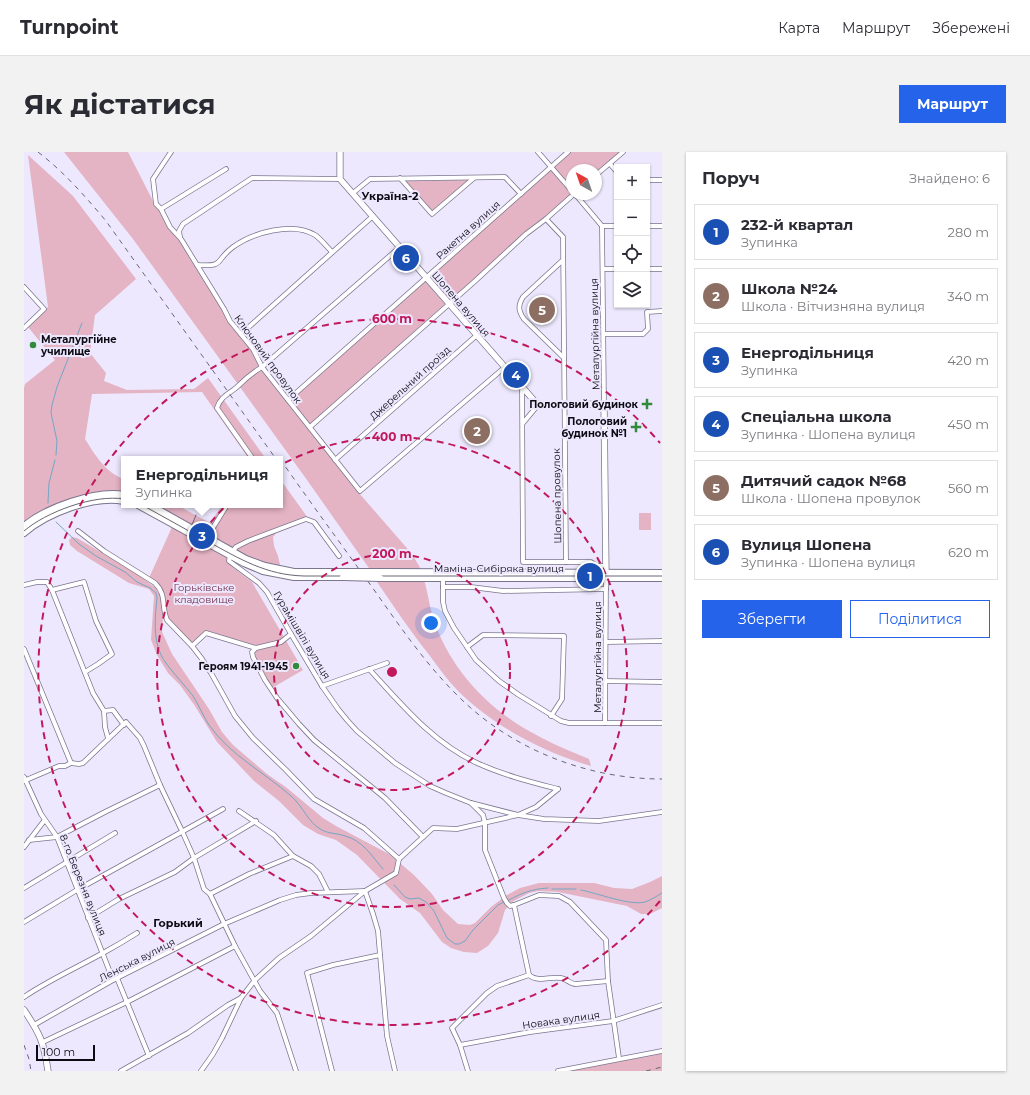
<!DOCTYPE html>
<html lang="uk">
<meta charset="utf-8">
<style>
body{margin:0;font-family:Montserrat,sans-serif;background:#f2f2f3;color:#2b2b33}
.controls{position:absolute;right:12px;top:12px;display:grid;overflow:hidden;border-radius:0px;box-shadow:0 1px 3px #0004}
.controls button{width:36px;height:36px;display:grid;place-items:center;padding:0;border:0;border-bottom:1px solid #e1e1e2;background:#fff;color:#2b2b33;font:20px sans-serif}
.compass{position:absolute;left:542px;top:12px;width:36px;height:36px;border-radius:50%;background:#fff;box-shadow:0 1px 3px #0004;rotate:320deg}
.scale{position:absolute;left:12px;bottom:10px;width:59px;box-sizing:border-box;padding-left:4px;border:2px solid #0c0a12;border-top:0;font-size:11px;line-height:14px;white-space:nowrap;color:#0c0a12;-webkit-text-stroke:3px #ede8fe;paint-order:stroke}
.you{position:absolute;left:407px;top:471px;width:14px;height:14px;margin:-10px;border:3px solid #fff;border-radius:50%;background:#1a73e8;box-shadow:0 0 0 6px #1a73e833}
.badge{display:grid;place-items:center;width:26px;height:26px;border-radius:50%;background:#2563eb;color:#fff;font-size:13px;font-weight:700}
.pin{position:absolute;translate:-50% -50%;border:2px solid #fff;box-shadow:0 1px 4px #0006}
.popup{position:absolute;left:97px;top:304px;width:162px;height:52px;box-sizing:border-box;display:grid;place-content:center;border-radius:0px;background:#fff;filter:drop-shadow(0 1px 3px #0005);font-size:13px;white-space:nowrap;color:#7c7c81}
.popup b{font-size:15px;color:#2b2b33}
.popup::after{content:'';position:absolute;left:50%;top:100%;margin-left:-8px;border:8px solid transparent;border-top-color:#fff}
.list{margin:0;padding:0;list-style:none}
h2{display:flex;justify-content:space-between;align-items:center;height:52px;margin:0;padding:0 16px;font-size:17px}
h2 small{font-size:13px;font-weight:400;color:#7c7c81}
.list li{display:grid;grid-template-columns:26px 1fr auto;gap:12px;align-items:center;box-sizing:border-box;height:56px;margin:0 8px 8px;padding:0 8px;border:1px solid #e1e1e2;border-radius:0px}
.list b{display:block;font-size:15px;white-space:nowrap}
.list p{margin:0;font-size:13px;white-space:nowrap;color:#7c7c81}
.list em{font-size:13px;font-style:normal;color:#7c7c81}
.actions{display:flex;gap:8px;padding:12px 16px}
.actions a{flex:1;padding:9px 0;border:1px solid #2563eb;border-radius:0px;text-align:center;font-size:14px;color:#2563eb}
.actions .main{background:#2563eb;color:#fff}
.icon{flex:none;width:22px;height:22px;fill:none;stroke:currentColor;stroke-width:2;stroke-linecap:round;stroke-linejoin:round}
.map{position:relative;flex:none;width:638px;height:919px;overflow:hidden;border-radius:0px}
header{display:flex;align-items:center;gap:24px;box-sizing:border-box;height:56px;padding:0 20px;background:#fff;border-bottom:1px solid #e1e1e2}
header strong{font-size:19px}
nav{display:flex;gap:22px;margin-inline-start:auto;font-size:14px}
.intro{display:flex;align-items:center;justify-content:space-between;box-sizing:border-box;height:96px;padding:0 24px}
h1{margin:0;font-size:28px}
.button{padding:10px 18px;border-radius:0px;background:#2563eb;color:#fff;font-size:14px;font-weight:700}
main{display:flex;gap:24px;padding:0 24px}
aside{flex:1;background:#fff;border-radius:0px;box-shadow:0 1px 3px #0004}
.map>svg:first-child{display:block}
</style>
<header>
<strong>Turnpoint</strong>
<nav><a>Карта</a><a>Маршрут</a><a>Збережені</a></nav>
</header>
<div class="intro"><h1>Як дістатися</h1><a class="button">Маршрут</a></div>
<main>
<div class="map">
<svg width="638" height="919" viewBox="0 0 638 919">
<rect width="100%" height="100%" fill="#ede8fe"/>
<g fill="#e4b3c4">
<path d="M40,0h64l27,53 5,5 20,30 43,70 9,18 8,7 11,14 11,20 26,33 283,-250h50l-25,22v-4h-24v24l-26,23 -21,16 -52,48 -27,22 -138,124 51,66 53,61 10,17h-51l-64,-91 -174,-241z"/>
<path d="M4,3l45,41 63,83 -41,36 -5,38 16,20 -2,8 23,9 67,-1 14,-11 58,81h-17l-47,-67 -110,2 -7,45c10,16 21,34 39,40v15l-100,30v-136l1,-4 30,-24 -27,-33 20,-20z"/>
<path d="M445,28l-37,31 -27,-30z"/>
<path d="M256,327l28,39 -31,14 -4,5 1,9 4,10 3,13 -25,-7 -103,-57h24l33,18 12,-18h58z"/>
<rect x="615" y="361" width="12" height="17"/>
<path d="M148,375l57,32 2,7 21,16 51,88 -31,18 -18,-32v-4l3,-3 -48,-18h-3l-14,13 -21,-21 -5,-8 -2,-22 -3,-6 -12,-9z"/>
<path d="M48,385l5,1 57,34 22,16 5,9 2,19 -1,16 10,22 37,55 13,23 11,13 34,29 20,14 36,30 13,8 53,28 25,21 18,19 11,16 15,14 12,1 5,-2 16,-16 16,-12 13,-7 19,-5h55l20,5 18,1 18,-7 12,-6v32l-12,6h-9l-14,-8 -69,-14 -20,-1 -9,2 -17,9 -7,8 -7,23 -10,13 -11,7 -13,-1 -13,-4 -9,-6 -22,-29 -20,-14 -43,-44 -21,-15 -18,-6 -15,-9 -24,-24 -25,-20 -37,-39 -22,-36 -15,-21 -12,-12 -11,-18 -6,-15 3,-44 -5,-7 -20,-6 -52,-32 -7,-6 -1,-5z"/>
<path d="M351,427h49c3,11 5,24 8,35 16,55 59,99 110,124 15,8 31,14 47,21l2,7c-47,-13 -97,-40 -132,-74 -11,-11 -20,-24 -29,-36 -20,-25 -37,-51 -55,-77z"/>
<path d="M638,901v18h-95z"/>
</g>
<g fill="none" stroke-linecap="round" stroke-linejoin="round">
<g stroke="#74a6c4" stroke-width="1">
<path d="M32,303l1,-14 -6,-28 1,-8 5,-18 25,-64"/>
<path d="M24,351l1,-20 6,-23"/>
<path d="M32,370l23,22 17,12 29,16 12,10 13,6 6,5 1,5c-2,19 -4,40 4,57 6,12 23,29 32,41 6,9 10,20 16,29 22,31 55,47 82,71 12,10 17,27 31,34 7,4 15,3 23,6 17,4 27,20 38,33"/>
<path d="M370,733l11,12 5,2 9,-1 7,4 8,9 13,27 8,6h4l6,-3 8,-11 25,-25 6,-3"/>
<path d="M528,737h24"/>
<path d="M557,738c16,3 49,16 64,12 6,-2 12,-6 17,-9"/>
<path d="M483,749c15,-8 24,-12 41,-13"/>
</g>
<g stroke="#7b768e" stroke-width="5.5">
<g id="minor">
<path d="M147,0l-18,27 3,25 5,5 9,18 11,12 43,70 6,12 23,28 9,18 98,124 145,-124"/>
<path d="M514,0l34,39"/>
<path d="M586,12l7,8"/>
<path d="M572,23l27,-23"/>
<path d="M376,26l32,36 42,-36"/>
<path d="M623,28h15"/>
<path d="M329,41l17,-14 135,-2 16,17"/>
<path d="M551,42l27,32 2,178"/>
<path d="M137,57l65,-40"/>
<path d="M522,67l17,18 3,325"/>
<path d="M578,74h15"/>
<path d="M623,74h15"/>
<path d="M156,85l-1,-6 4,-7 69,-46 88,1"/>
<path d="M539,108l-40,37c-5,8 -5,14 1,22l40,39"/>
<path d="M173,113c29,2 17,-4 36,-18 19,-14 60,-26 82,-12 6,4 12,12 17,17"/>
<path d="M579,117h14"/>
<path d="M623,117h15"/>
<path d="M0,135l20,22 -20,19"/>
<path d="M217,182l132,-118"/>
<path d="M580,182h39l5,-5 -1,-17 15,-1"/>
<path d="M498,235l1,175h68l5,4h10"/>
<path d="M264,248l280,-248"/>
<path d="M499,271l15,-18"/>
<path d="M286,275l164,-145 52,-48 20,-15 28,-25"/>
<path d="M229,307l-36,-51c4,-12 12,-14 20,-21 8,-8 15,-14 25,-20l138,-120"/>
<path d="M311,308l142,-125"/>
<path d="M54,379l26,20 51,32c12,12 6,23 12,37l25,26 10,13 9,14 24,43 18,22 33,32 28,29 50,29 35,31"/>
<path d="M182,387l21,-34"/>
<path d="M315,404l-25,-34 -8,-3 -58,22 -12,6 -6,8 -1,6 30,22 8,9 24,42 31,52 16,23 9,11 10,11 38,32 35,23 16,7 25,10 47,12 26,4 55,2 63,-9"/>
<path d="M419,424v26l2,9 9,17 22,32 23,21 20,14 42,26 8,2h93"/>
<path d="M0,433l13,-3h10l5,8 41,103 11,18 1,16 3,11"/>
<path d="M419,435h28l32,4 103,-2"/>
<path d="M28,438l32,-8 12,39 16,33 -14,10 -13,8"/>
<path d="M582,490l56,-1"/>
<path d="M168,494l14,-13 50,15 25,-6 10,-8"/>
<path d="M443,495l16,-12 81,1 -2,63 -11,17"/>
<path d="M232,496l-4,4 1,5 12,23 12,18 22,26 15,16 71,58 38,39"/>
<path d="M0,497l47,114"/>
<path d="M345,517c32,35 64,74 108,94 26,12 54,19 81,26"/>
<path d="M581,529l57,1"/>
<path d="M298,534l65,-23"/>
<path d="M80,559l9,-1 11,15"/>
<path d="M581,571l1,-145"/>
<path d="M47,611l8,1 4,-1 43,-41 14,16 4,8 16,39 22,46 12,27 10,31 6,5 25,52 25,45 17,22 19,58"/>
<path d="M0,625l17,37 16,23 56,143"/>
<path d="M0,629l35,-15h6l6,-3"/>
<path d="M447,651l12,12 2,8v27l19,48 3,5 3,3 4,-1"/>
<path d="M215,659l35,24 19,21 18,10 8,8 9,18"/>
<path d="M5,688l28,-3 48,-25 55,-27"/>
<path d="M0,695l20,-26"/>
<path d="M375,707l34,-31 24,1 61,-14 18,-8 22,-18"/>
<path d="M0,736l91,-55"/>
<path d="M341,739l8,23 5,17 9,105 8,35"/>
<path d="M186,742l39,-20 44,-18"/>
<path d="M490,753l25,-10 20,1 11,6 36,38 2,41 11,77"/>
<path d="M490,753l15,70"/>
<path d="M64,766l31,-19 56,-27 19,-14 62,-37"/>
<path d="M0,770l53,-32 146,-81"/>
<path d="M505,823c9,8 21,1 32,3 6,1 9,6 15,6l32,-3"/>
<path d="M93,826l32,78"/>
<path d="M0,845c25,-17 52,-29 79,-44 11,-6 23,-13 34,-20"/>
<path d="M10,873l79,-45 111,-56 56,-24 16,-5 15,-2 54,-2"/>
<path d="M19,890l84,-40 108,-56"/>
<path d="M436,893l70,-13 83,-11 49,-16"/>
<path d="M97,919l67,-38 40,-28 13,-7"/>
<path d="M177,919l12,-17 9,-16 19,-40 14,-18 24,-22 32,-22 54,-45 31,-18 3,-14"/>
<path d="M308,919l-25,-98 26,-8 47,-10"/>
<path d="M444,919l-8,-26 -8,-17 35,-35 10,-7 32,-11"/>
<path d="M534,919l104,-20"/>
</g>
</g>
<g stroke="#7b768e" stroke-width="7">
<g id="tertiary">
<path d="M316,0v27l198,226 66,-1 2,173"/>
<path d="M0,858c16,24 20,32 24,61"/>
</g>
</g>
<g stroke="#7b768e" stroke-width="8">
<g id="secondary">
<path d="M114,353l106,58 19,8 31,6h49"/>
<path d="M126,353l96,54 19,7 29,6h49"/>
<path d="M0,374c22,-18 71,-36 100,-31"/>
<path d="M0,381c23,-20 70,-38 100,-32"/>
<path d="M356,420l282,1"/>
<path d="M356,426h282"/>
</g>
</g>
<use href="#minor" stroke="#fff" stroke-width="4"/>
<use href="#tertiary" stroke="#fff" stroke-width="5.5"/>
<use href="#secondary" stroke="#fff" stroke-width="6"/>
<g stroke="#696673" stroke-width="1">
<path d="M118,353c22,12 43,24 65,36 33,18 59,34 97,35h358"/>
<path d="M172,363l-4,10 5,11"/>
<path d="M0,379c22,-19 70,-37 100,-32"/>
</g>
<g stroke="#696673" stroke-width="1" stroke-dasharray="5 5" stroke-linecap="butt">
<path d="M14,0c26,20 47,44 68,69l170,238"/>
<path d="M256,307c30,43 61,85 92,128 27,38 54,78 88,111 53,52 128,81 202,81"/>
<path d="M0,893l5,14 2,12"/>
<path d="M622,919l16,-4"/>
</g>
<g stroke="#7b768e" stroke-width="8" stroke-linecap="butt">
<g id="secondary-bridge">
<path d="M319,420h37"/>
<path d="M319,425l37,1"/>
</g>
</g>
<use href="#secondary-bridge" stroke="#fff" stroke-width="6"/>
</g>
<g fill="none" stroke="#c2185b" stroke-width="2" stroke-dasharray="7 5">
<circle cx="368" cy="520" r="118"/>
<circle cx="368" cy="520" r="235"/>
<path d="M636 749A353 353 0 1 1 636 291"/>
</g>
<g fill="#318b3b" stroke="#ede8fe" stroke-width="1.5">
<circle cx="9" cy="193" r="4"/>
<path d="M621 246h4v4h4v4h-4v4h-4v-4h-4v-4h4z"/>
<path d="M610 269h4v4h4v4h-4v4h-4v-4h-4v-4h4z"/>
<circle cx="272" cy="514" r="4"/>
</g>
<g text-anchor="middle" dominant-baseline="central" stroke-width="4" stroke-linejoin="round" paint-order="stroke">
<g font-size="10" fill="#0c0a12" stroke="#ede8fe">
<text transform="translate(444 78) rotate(-42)">Ракетна вулиця</text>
<text transform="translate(437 152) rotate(49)">Шопена вулиця</text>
<text transform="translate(571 182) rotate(-91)">Металургійна вулиця</text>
<text transform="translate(244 207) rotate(54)">Ключовий провулок</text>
<text transform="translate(386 231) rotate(-42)">Джерельний проїзд</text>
<text transform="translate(533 344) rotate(-91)">Шопена провулок</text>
<text x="475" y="416">Маміна-Сибіряка вулиця</text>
<text transform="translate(278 483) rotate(59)">Гурамішвілі вулиця</text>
<text transform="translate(573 505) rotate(-90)">Металургійна вулиця</text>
<text transform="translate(59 733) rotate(68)">8-го Березня вулиця</text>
<text transform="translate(113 808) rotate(-27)">Ленська вулиця</text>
<text transform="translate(537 868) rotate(-8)">Новака вулиця</text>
</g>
<g font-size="10" font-weight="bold" fill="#0c0a12" stroke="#ede8fe" text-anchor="end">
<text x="17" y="187" text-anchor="start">Металургійне<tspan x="17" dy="12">училище</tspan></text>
<text x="614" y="252">Пологовий будинок</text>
<text x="603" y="269">Пологовий<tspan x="603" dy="12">будинок №1</tspan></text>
<text x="264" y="514">Героям 1941-1945</text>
</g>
<g font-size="10" fill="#6f2d49" stroke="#ede8fe">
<text x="180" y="435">Горьківське<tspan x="180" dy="12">кладовище</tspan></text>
</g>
<g font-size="11" font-weight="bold" fill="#0c0a12" stroke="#ede8fe">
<text x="366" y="44">Україна-2</text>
<text x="154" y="771">Горький</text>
</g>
</g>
<circle cx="368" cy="520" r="6" fill="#c2185b" stroke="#ede8fe" stroke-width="2"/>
<g font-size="12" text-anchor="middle" font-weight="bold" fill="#c2185b" stroke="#ede8fe" stroke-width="4" stroke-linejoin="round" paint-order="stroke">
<text x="368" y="171">600 m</text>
<text x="368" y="289">400 m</text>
<text x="368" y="406">200 m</text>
</g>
</svg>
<div class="controls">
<button>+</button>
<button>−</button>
<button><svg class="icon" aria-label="locate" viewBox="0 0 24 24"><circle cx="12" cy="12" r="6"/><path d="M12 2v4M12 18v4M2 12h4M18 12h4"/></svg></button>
<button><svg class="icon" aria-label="layers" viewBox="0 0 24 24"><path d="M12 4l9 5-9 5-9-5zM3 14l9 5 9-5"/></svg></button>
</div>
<svg class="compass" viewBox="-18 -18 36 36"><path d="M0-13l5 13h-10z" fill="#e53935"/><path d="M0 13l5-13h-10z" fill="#7c7c81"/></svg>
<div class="scale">100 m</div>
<div class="you"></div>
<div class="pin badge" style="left:566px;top:424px;background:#1a4fb4">1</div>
<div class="pin badge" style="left:453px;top:279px;background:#8d6e63">2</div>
<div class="pin badge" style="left:178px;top:384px;background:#1a4fb4">3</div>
<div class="popup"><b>Енергодільниця</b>Зупинка</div>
<div class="pin badge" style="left:492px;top:223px;background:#1a4fb4">4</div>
<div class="pin badge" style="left:518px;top:158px;background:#8d6e63">5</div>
<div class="pin badge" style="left:382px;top:106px;background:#1a4fb4">6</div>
</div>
<aside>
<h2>Поруч<small>Знайдено: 6</small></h2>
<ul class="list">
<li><span class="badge" style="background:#1a4fb4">1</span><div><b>232-й квартал</b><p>Зупинка</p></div><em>280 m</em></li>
<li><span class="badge" style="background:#8d6e63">2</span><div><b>Школа №24</b><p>Школа · Вітчизняна вулиця</p></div><em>340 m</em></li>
<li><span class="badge" style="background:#1a4fb4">3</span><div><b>Енергодільниця</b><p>Зупинка</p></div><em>420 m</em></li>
<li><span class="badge" style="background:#1a4fb4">4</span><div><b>Спеціальна школа</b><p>Зупинка · Шопена вулиця</p></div><em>450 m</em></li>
<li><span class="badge" style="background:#8d6e63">5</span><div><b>Дитячий садок №68</b><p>Школа · Шопена провулок</p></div><em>560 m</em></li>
<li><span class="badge" style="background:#1a4fb4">6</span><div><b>Вулиця Шопена</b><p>Зупинка · Шопена вулиця</p></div><em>620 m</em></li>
</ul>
<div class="actions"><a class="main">Зберегти</a><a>Поділитися</a></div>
</aside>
</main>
